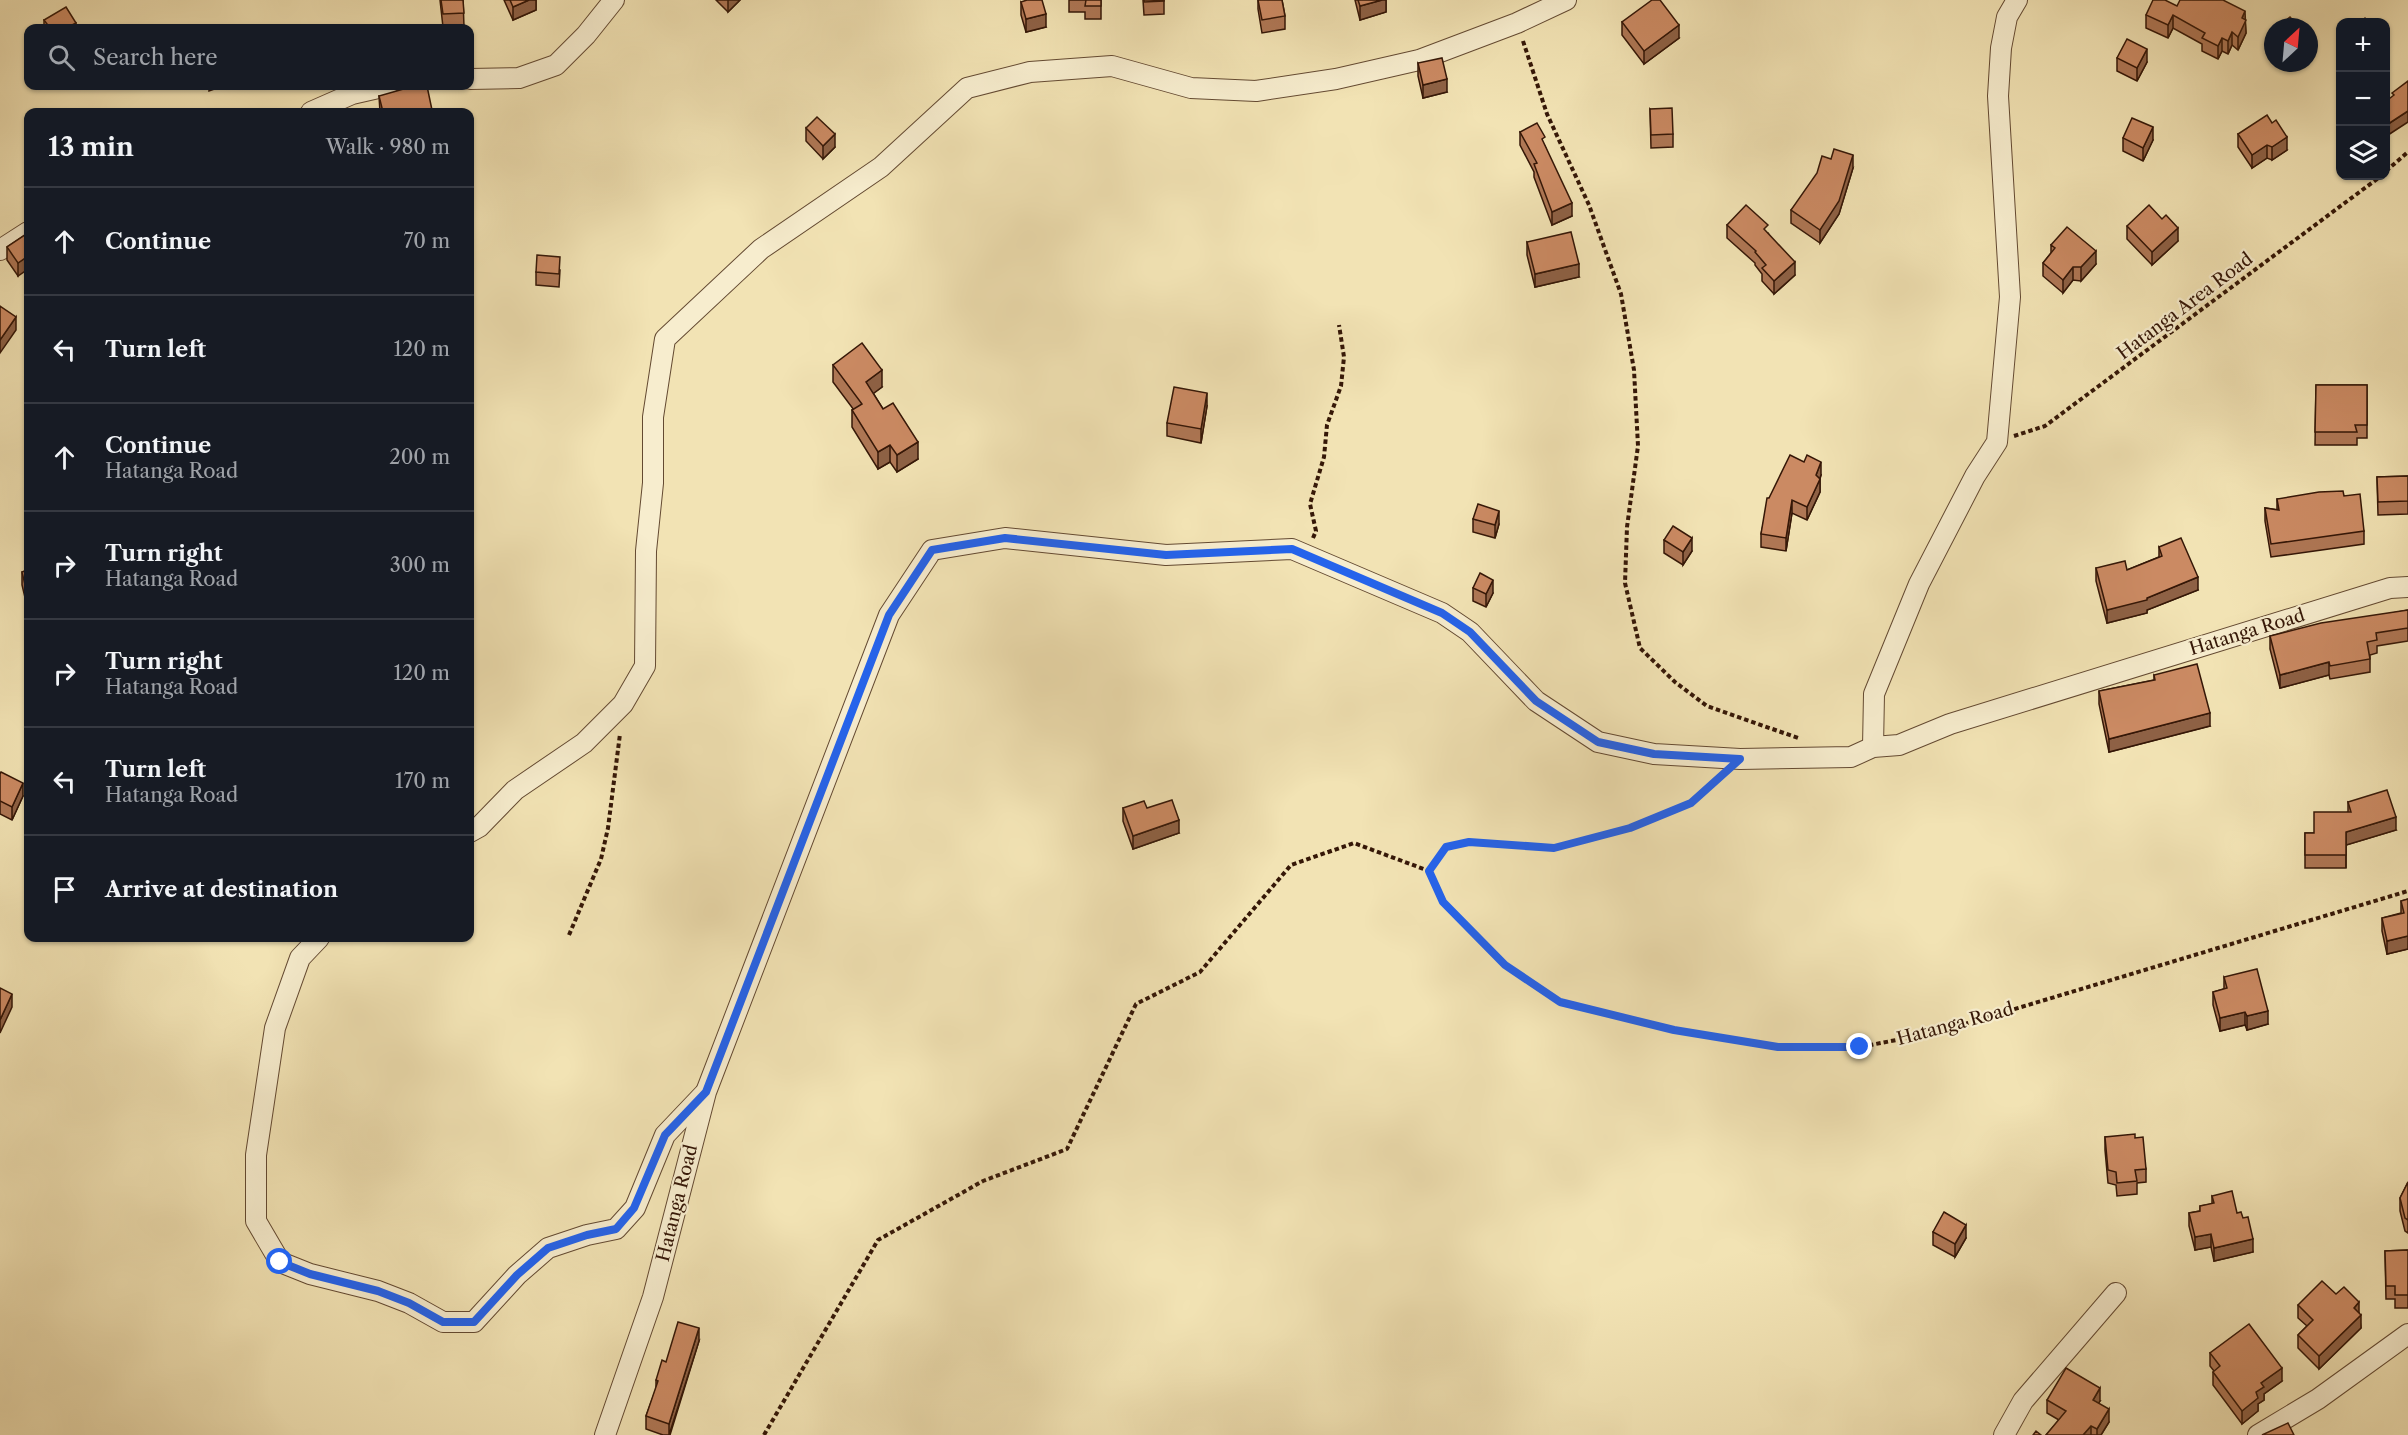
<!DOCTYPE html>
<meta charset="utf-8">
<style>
body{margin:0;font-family:"Libre Caslon Text",serif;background:#20242c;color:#f1f3f6}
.controls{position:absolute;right:18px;top:18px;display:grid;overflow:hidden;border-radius:12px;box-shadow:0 2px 4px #0004}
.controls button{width:54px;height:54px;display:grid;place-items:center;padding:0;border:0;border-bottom:2px solid #363941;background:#171b24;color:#f1f3f6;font:30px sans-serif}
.compass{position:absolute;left:2264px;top:18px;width:54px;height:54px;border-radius:50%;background:#171b24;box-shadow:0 2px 4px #0004;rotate:26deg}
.stop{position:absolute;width:18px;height:18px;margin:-14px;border:4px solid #2563eb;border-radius:50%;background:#fff}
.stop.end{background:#2563eb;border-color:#fff;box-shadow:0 2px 6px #0008}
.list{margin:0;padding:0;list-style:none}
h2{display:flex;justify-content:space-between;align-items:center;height:78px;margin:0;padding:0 24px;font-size:26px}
h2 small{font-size:20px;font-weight:400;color:#9ea1a6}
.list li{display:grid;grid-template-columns:39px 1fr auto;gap:18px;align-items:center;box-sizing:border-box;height:108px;padding:0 24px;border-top:2px solid #363941}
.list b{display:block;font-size:22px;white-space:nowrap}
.list p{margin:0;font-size:20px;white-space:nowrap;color:#9ea1a6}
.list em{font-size:20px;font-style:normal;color:#9ea1a6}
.icon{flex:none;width:33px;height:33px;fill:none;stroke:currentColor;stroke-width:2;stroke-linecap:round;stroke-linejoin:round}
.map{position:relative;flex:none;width:2408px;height:1435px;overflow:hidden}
.search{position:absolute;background:#171b24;box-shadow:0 2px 4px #0004;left:24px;top:24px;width:450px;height:66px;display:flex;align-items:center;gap:15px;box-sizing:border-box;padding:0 21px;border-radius:12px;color:#9ea1a6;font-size:22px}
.panel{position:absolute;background:#171b24;box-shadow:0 2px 4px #0004;left:24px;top:108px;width:450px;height:834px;border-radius:12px}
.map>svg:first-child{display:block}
</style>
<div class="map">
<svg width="2408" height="1435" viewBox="0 0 2408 1435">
<rect width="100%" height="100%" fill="#f2e3b4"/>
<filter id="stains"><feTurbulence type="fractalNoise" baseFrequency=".00333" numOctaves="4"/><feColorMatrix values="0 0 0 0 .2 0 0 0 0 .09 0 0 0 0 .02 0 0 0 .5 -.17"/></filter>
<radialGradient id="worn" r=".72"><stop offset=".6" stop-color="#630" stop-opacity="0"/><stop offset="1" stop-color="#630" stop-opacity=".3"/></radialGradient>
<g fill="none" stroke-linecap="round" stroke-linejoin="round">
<g stroke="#644a32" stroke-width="22">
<g id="minor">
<path d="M470,79l49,-1 37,-13 30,-30 28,-35"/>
<path d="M311,112l41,-18 35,-8"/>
<path d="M0,250l28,-18"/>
<path d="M1873,747l1,-53 45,-110 56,-108 22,-34 13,-145 -12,-201 3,-48 6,-31 10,-17"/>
<path d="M470,832l9,-5 36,-37 69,-47 39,-39 22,-38 1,-115 7,-68v-66l12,-78 96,-90 120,-82 86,-79 63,-16 82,-6 79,22 65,3 80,-12 83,-19 98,-37 49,-23"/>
<path d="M319,938l-19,20 -25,70 -19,127v66l24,41 30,12 68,17 31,12 34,19h31l43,-47 31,-27 39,-13 29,-6 19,-21 30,-73 39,-41"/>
<path d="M605,1435l48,-138 53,-205 183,-477 43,-65 73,-12 161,17 126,-6 150,64 28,19 66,69 62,41 56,12 86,5 111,-2 22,-10 26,-2 51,-21 440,-136 18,-1"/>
<path d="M2004,1435l19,-34 93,-108"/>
<path d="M2258,1435l60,-36 90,-65"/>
</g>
</g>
<g stroke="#351707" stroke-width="4" stroke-dasharray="4.5 3" stroke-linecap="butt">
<path d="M1523,41l24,73 42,91 32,89 13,76 4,76 -11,81 -2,56 15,65 35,34 32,24 91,32"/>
<path d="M2386,171l22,-19"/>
<path d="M2014,436l31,-10 336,-250"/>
<path d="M1313,538l3,-7 -6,-27 14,-47 3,-32 14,-39 3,-29 -5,-32"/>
<path d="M1429,871l14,31 62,63 55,37 114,28 104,17h82l78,-15 470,-141"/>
<path d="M1429,871l17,-24 23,-5 85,6 76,-20 61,-25 28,-26"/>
<path d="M569,935l32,-76 7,-31 12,-94"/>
<path d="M764,1435l114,-195 105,-59 84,-32 69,-145 64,-32 91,-107 63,-22 75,28"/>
</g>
<use href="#minor" stroke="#f7edce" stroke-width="20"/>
</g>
<g fill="#af7755" stroke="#351707" stroke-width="1.5">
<path d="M440,0h23l1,26 -21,1z"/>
<path d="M504,0h32v10l-23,10z"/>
<path d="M716,0h24l-12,12z"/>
<path d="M1069,0h32v19h-16v-7h-16z"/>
<path d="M1143,0h21v14l-20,1z"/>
<path d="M1258,0h24l3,16v13l-23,4 -4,-24z"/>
<path d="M1355,0h31v12l-26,8z"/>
<path d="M1021,2l25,25 -20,5 -5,-17z"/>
<path d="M2177,6l68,14 1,13 -8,17 -6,-5 -4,9 -6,-3 -4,8 -16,-8v-7l-29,-16 -5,10 -22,-10v-13z"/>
<path d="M44,20l32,8h-32z"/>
<path d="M1622,22l57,16 -35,26 -22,-29z"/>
<path d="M2117,58l30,4 -10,19 -20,-10z"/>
<path d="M1418,63l29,29 -24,6 -5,-22z"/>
<path d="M379,96l53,16h-52z"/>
<path d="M1650,109l23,25v13l-22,1z"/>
<path d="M806,128l29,19 -12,12 -17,-18z"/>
<path d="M1520,132l25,14 27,70 -20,9 -18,-48v-5l-14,-27z"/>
<path d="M2238,134l49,16 -15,10 -5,-2 -15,10 -14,-21z"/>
<path d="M2123,138l30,2 -10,21 -20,-10z"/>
<path d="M1853,168l-14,46 -19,29 -29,-20v-13z"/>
<path d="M2162,219l16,22 -26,24 -25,-26v-13z"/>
<path d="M1727,225l41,8 27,42 -21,19 -12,-13v-7l-7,-9v-2l-28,-25z"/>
<path d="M28,233l-10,43 -11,-16v-13z"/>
<path d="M1527,242l52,35 -44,10 -8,-32z"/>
<path d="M2051,245l45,19 -15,17 -8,-1 -10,13 -20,-17v-13l8,-10z"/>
<path d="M560,270l-1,17 -23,-2v-13z"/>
<path d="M833,365l49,22 -9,6 10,16 35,50 -21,13 -7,-10 -12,7 -26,-42v-17h2l-21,-28z"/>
<path d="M2316,385h51v53h-10v7h-42z"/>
<path d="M1207,406l-6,37 -34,-7v-13z"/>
<path d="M1821,475l-1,4v13l-13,28 -15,-7 -6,38 -25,-4v-13l8,-36z"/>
<path d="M2408,476v38l-30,1 -1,-38z"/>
<path d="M2344,496l20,35v13l-93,13 -6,-36v-13l12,2v-11z"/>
<path d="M1473,519l26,5 -4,14 -22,-6z"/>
<path d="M1664,540l28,11 -9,14 -19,-12z"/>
<path d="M2159,547l39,43 -51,20v3l-40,10 -11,-42v-13l31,2 32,-13z"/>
<path d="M28,570v40l-6,-25v-13z"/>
<path d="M1473,588l20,5 -7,14 -13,-6z"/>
<path d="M2408,610v31l-31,5v7l-7,2v17l-40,7 -1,-4 -49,13 -10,-39v-13z"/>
<path d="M2154,675l56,51 -101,26 -10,-48v-13l55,-11z"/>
<path d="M0,774l23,22 -11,24 -12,-6z"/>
<path d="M2348,802l48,28 -50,15v23h-41v-35h9l34,-21z"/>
<path d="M1123,808h24l32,25 -46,16 -10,-28z"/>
<path d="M2408,899v50l-21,5 -5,-23v-13l19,-5v-12z"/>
<path d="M2224,977l44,47 -21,6 -2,-5 -25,6 -7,-26v-13l11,-3z"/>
<path d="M2105,1137l30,1 11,31v13l-9,1v11l-20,2 -1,-11 -8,-2 -3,-33z"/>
<path d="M2408,1182v51l-3,-2 -5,-20v-13z"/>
<path d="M2212,1196l25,17 6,5 10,34 -39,9 -3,-14 -16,3 -6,-24v-13l11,-2v-5l12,-2z"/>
<path d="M1933,1232l33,6 -11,19 -22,-12z"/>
<path d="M2408,1250v58h-13v-9h-9l-1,-48z"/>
<path d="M2336,1294l23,19 2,15 -42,41 -21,-21v-13l9,-9 -9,-8v-13z"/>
<path d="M699,1341l-29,94h-7l-17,-6v-13l10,-27v-9z"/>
<path d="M2210,1353l72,28 -18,13v6l-6,4v7l-16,13 -29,-39v-13l1,-1 -4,-5z"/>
<path d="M2047,1400l53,1 -2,2 11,19 -8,13h-55l13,-15 -12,-7z"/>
</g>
<g fill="#8e6145" stroke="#351707" stroke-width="1.5">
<path d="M529,0h7v10l-23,10v-13z"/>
<path d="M728,0h12l-12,12z"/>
<path d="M1382,0h4v12l-26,8v-14z"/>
<path d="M2245,11l1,22 -8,17v-13l4,-19z"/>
<path d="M1046,14v13l-20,5v-13z"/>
<path d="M2173,15v13l-5,10v-13z"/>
<path d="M76,23v5h-10z"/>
<path d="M1679,25v13l-35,26v-13z"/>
<path d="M2232,32v13l-4,9v-13z"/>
<path d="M2222,38v13l-4,8v-13z"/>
<path d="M2147,49v13l-10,19v-13z"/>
<path d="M1447,79v13l-24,6v-13z"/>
<path d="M209,86h14l-14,5z"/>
<path d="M2408,111v11l-23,15v-11z"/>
<path d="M2153,127v13l-10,21v-13z"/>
<path d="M835,134v13l-12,12v-13z"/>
<path d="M2287,137v13l-15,10v-13z"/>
<path d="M2267,145v13l-15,10v-13z"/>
<path d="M1853,155v13l-14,46 -19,29v-13z"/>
<path d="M1572,203v13l-20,9v-13z"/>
<path d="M2178,228v13l-26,24v-13z"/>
<path d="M2096,251v13l-15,17v-14z"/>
<path d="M28,256v13l-10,7v-13z"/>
<path d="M1795,262v13l-21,19v-13z"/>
<path d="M1579,264v13l-44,10v-13z"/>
<path d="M2073,267v13l-10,13v-13z"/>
<path d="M16,317v13l-16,23v-13z"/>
<path d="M882,370v17l-16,12v-17z"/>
<path d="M1207,393v13l-6,37v-14z"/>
<path d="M918,442v17l-21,13v-17z"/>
<path d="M890,445v17l-12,7v-17z"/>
<path d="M1821,462v13l-5,13v-13z"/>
<path d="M1820,479v13l-13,28v-13z"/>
<path d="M1792,500v13l-6,38v-13z"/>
<path d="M1499,511v13l-4,14v-13z"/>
<path d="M1692,538v13l-9,14v-13z"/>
<path d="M2198,577v13l-51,20v3l-40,10v-13l40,-12z"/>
<path d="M1493,580v13l-7,14v-13z"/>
<path d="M2329,662v13l-49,13v-13z"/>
<path d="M2210,713v13l-101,26v-13z"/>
<path d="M23,783v13l-11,24v-13z"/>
<path d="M2396,817v13l-50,15v23v-36z"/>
<path d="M1179,820v13l-46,16v-13z"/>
<path d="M2408,936v13l-21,5v-13z"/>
<path d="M12,994v13l-12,26v-13z"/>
<path d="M2268,1011v13l-21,6v-14z"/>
<path d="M2245,1012v13l-25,6v-13z"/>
<path d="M1966,1225v13l-11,19v-13z"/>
<path d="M2211,1234v13l-16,3v-13z"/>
<path d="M2253,1239v13l-39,9v-13z"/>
<path d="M2359,1302v13l-5,-7z"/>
<path d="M2361,1315v13l-42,41v-13z"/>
<path d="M699,1328v13l-30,94v-11z"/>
<path d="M2282,1368v13l-18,13v6l-6,4v7l-16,13v-13l14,-19 5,-9z"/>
<path d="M2100,1388v13l-7,12v-13z"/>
<path d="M2109,1409v13l-8,13h-4v-6z"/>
<path d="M2091,1426v9h-8z"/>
</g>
<g fill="#cb8a63" stroke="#351707" stroke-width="1.5">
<path d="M441,0h22l1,13 -21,1z"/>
<path d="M510,0h19l-16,7z"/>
<path d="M1027,0h15l4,14 -20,5 -5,-17z"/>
<path d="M1086,0h15v6h-16z"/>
<path d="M1144,0h20v1l-20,1z"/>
<path d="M1258,0h24l3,16 -23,4z"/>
<path d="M1358,0h24l-22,6z"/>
<path d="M1652,0h8l19,25 -35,26 -22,-29z"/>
<path d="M2153,0h12l12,6 3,-6h43l22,11 -3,7 4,2 -8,17 -6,-5 -4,9 -6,-3 -4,8 -16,-8 3,-5 -32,-18 -5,10 -22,-10z"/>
<path d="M66,7l10,16 -10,5h-16l-6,-8z"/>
<path d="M2290,17l9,10h-21z"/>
<path d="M2365,18l4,4h-8z"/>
<path d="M2127,39l20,10 -10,19 -20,-10z"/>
<path d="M1442,58l5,21 -24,6 -5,-22z"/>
<path d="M2408,81v30l-23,15v-24l9,-7 -2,-2z"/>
<path d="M414,86h13l5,24 -11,2h-8l-1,-2 -10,2h-19l-4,-16z"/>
<path d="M1672,108l1,26 -22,1 -1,-26z"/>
<path d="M2267,115l5,8 4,-3 11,17 -15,10 -5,-2 -15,10 -14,-21z"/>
<path d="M817,117l18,17 -12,12 -17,-18z"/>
<path d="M2132,118l21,9 -10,21 -20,-10z"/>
<path d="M1537,123l8,14 -3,2 30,64 -20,9 -18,-48 3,-1 -17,-31z"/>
<path d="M1834,149l19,6 -14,46 -19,29 -29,-20 26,-37 5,-17 9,3z"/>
<path d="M1746,205l22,20 -4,4 31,33 -21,19 -12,-13 4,-3 -11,-13 1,-1 -29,-26z"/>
<path d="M2149,205l13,14 4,-4 12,13 -26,24 -25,-26z"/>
<path d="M2067,227l29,24 -15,16h-8l-10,13 -20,-17 12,-15 -4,-3z"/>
<path d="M1571,232l8,32 -44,10 -8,-32z"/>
<path d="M28,233v23l-10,7 -11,-16z"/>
<path d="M537,255l23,2 -1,17 -23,-2z"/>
<path d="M0,306l16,11 -16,23z"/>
<path d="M862,343l20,27 -16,12 17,27 10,-6 25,39 -21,13 -7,-10 -12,7 -26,-42 10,-6 -29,-39z"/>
<path d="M2316,385h51v40h-12l2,7h-42z"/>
<path d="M1174,387l33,6 -6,36 -34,-6z"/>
<path d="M1790,455l14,7 3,-7 14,7 -5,13 4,4 -13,28 -15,-7 -6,38 -25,-4 6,-36h2z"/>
<path d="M2408,476v25l-30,1 -1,-25z"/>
<path d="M2343,491l1,5 16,-2 4,37 -93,13 -6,-36 14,2 -2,-11 42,-7z"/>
<path d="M1478,504l21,7 -4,14 -22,-6z"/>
<path d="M1673,526l19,12 -9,14 -19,-12z"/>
<path d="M2181,538l17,39 -51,21v2l-40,10 -11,-42 29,-7 2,9 35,-14 -3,-9z"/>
<path d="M28,570v27l-6,-25z"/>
<path d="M1480,573l13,7 -7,14 -13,-6z"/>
<path d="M2408,610v18l-32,5 1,7 -10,2 3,17 -40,7 -1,-4 -49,13 -10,-39 51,-13z"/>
<path d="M2197,664l13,49 -101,26 -10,-48 56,-11 -1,-5z"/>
<path d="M1,772l22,11 -11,24 -12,-6v-27z"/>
<path d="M2387,790l9,27 -50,15v23h-41v-22h9v-21h37l-3,-10z"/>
<path d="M1172,800l7,20 -46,16 -10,-28 21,-7 3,7z"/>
<path d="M2408,899v37l-21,5 -5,-23 22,-5 -3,-12z"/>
<path d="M2257,969l11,42 -21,5 -2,-4 -25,6 -7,-26 14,-4 -3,-11z"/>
<path d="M0,988l12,6 -12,26z"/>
<path d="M2135,1134v4l8,-1 3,32 -11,1 2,11 -20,2 -1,-11 -8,-2 -3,-33z"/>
<path d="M2408,1182v38l-3,-2 -5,-20z"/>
<path d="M2232,1191l5,22 4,-1 2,6 5,-1 5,22 -39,9 -3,-14 -16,3 -6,-24 11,-2v-5l14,-3 -2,-7z"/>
<path d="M1944,1212l22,13 -11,19 -22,-12z"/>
<path d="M2408,1250v45h-13v-9h-9l-1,-35z"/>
<path d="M2322,1281l14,13 8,-7 15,15 -5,6 7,7 -42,41 -21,-21 15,-15 -15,-15z"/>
<path d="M678,1322l21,6 -30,96 -23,-8 12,-35 -2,-1 6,-20 4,2z"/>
<path d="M2249,1324l33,44 -21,15 3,4 -8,5 2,6 -16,13 -29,-39 7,-6 -10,-13z"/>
<path d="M2066,1368l34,20 -7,12 16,9 -12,20 -6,-3 -8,9h-37l20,-24 -19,-11z"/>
<path d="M2288,1423l6,12h-32z"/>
<path d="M2036,1431l5,4h-8z"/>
</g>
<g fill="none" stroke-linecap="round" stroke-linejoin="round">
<path stroke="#2563eb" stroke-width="8" d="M280,1262l30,12 68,17 31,12 34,19h31l43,-47 31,-27 39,-13 29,-6 18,-21 31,-73 41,-43 183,-477 43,-65 73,-12 161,17 126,-6 150,64 28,19 66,69 62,41 56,12 86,5 -49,44 -61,25 -76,20 -85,-6 -23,5 -17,24 14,31 62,63 55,37 114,28 104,17h82"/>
</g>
<g text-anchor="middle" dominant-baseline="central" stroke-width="4.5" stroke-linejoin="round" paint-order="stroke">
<g font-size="18" fill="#351707" stroke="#f7edce">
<text transform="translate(2185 306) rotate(-37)">Hatanga Area Road</text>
<text transform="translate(2247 632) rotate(-17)">Hatanga Road</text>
<text transform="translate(1955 1024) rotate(-15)">Hatanga Road</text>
<text transform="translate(677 1203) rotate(-76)">Hatanga Road</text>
</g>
</g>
<rect width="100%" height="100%" filter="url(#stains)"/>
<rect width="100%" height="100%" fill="url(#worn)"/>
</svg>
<div class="controls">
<button>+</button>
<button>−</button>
<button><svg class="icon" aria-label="layers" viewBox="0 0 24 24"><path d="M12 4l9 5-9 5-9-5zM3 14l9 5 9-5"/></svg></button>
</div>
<svg class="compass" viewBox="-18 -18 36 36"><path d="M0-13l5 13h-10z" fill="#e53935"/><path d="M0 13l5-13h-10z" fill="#9ea1a6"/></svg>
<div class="stop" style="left:280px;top:1262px"></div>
<div class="stop end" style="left:1860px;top:1047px"></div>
<div class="search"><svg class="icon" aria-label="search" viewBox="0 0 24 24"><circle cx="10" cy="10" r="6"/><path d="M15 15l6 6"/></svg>Search here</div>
<section class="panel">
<h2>13 min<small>Walk · 980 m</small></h2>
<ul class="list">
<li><svg class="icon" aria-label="ahead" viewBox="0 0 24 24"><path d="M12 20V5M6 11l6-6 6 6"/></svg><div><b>Continue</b></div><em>70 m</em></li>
<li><svg class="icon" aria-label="left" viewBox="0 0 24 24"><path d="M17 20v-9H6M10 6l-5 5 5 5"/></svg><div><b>Turn left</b></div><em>120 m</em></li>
<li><svg class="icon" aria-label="ahead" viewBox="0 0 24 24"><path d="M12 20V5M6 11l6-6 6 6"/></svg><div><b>Continue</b><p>Hatanga Road</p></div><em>200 m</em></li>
<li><svg class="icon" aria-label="right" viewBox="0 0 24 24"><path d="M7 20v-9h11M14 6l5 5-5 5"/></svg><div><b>Turn right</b><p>Hatanga Road</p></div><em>300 m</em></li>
<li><svg class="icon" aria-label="right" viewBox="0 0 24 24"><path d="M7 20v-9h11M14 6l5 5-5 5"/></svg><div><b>Turn right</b><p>Hatanga Road</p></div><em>120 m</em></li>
<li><svg class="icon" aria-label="left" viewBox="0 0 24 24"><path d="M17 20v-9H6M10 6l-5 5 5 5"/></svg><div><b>Turn left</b><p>Hatanga Road</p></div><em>170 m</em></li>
<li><svg class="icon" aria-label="arrive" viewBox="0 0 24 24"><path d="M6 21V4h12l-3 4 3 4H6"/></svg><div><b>Arrive at destination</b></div></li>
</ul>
</section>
</div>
